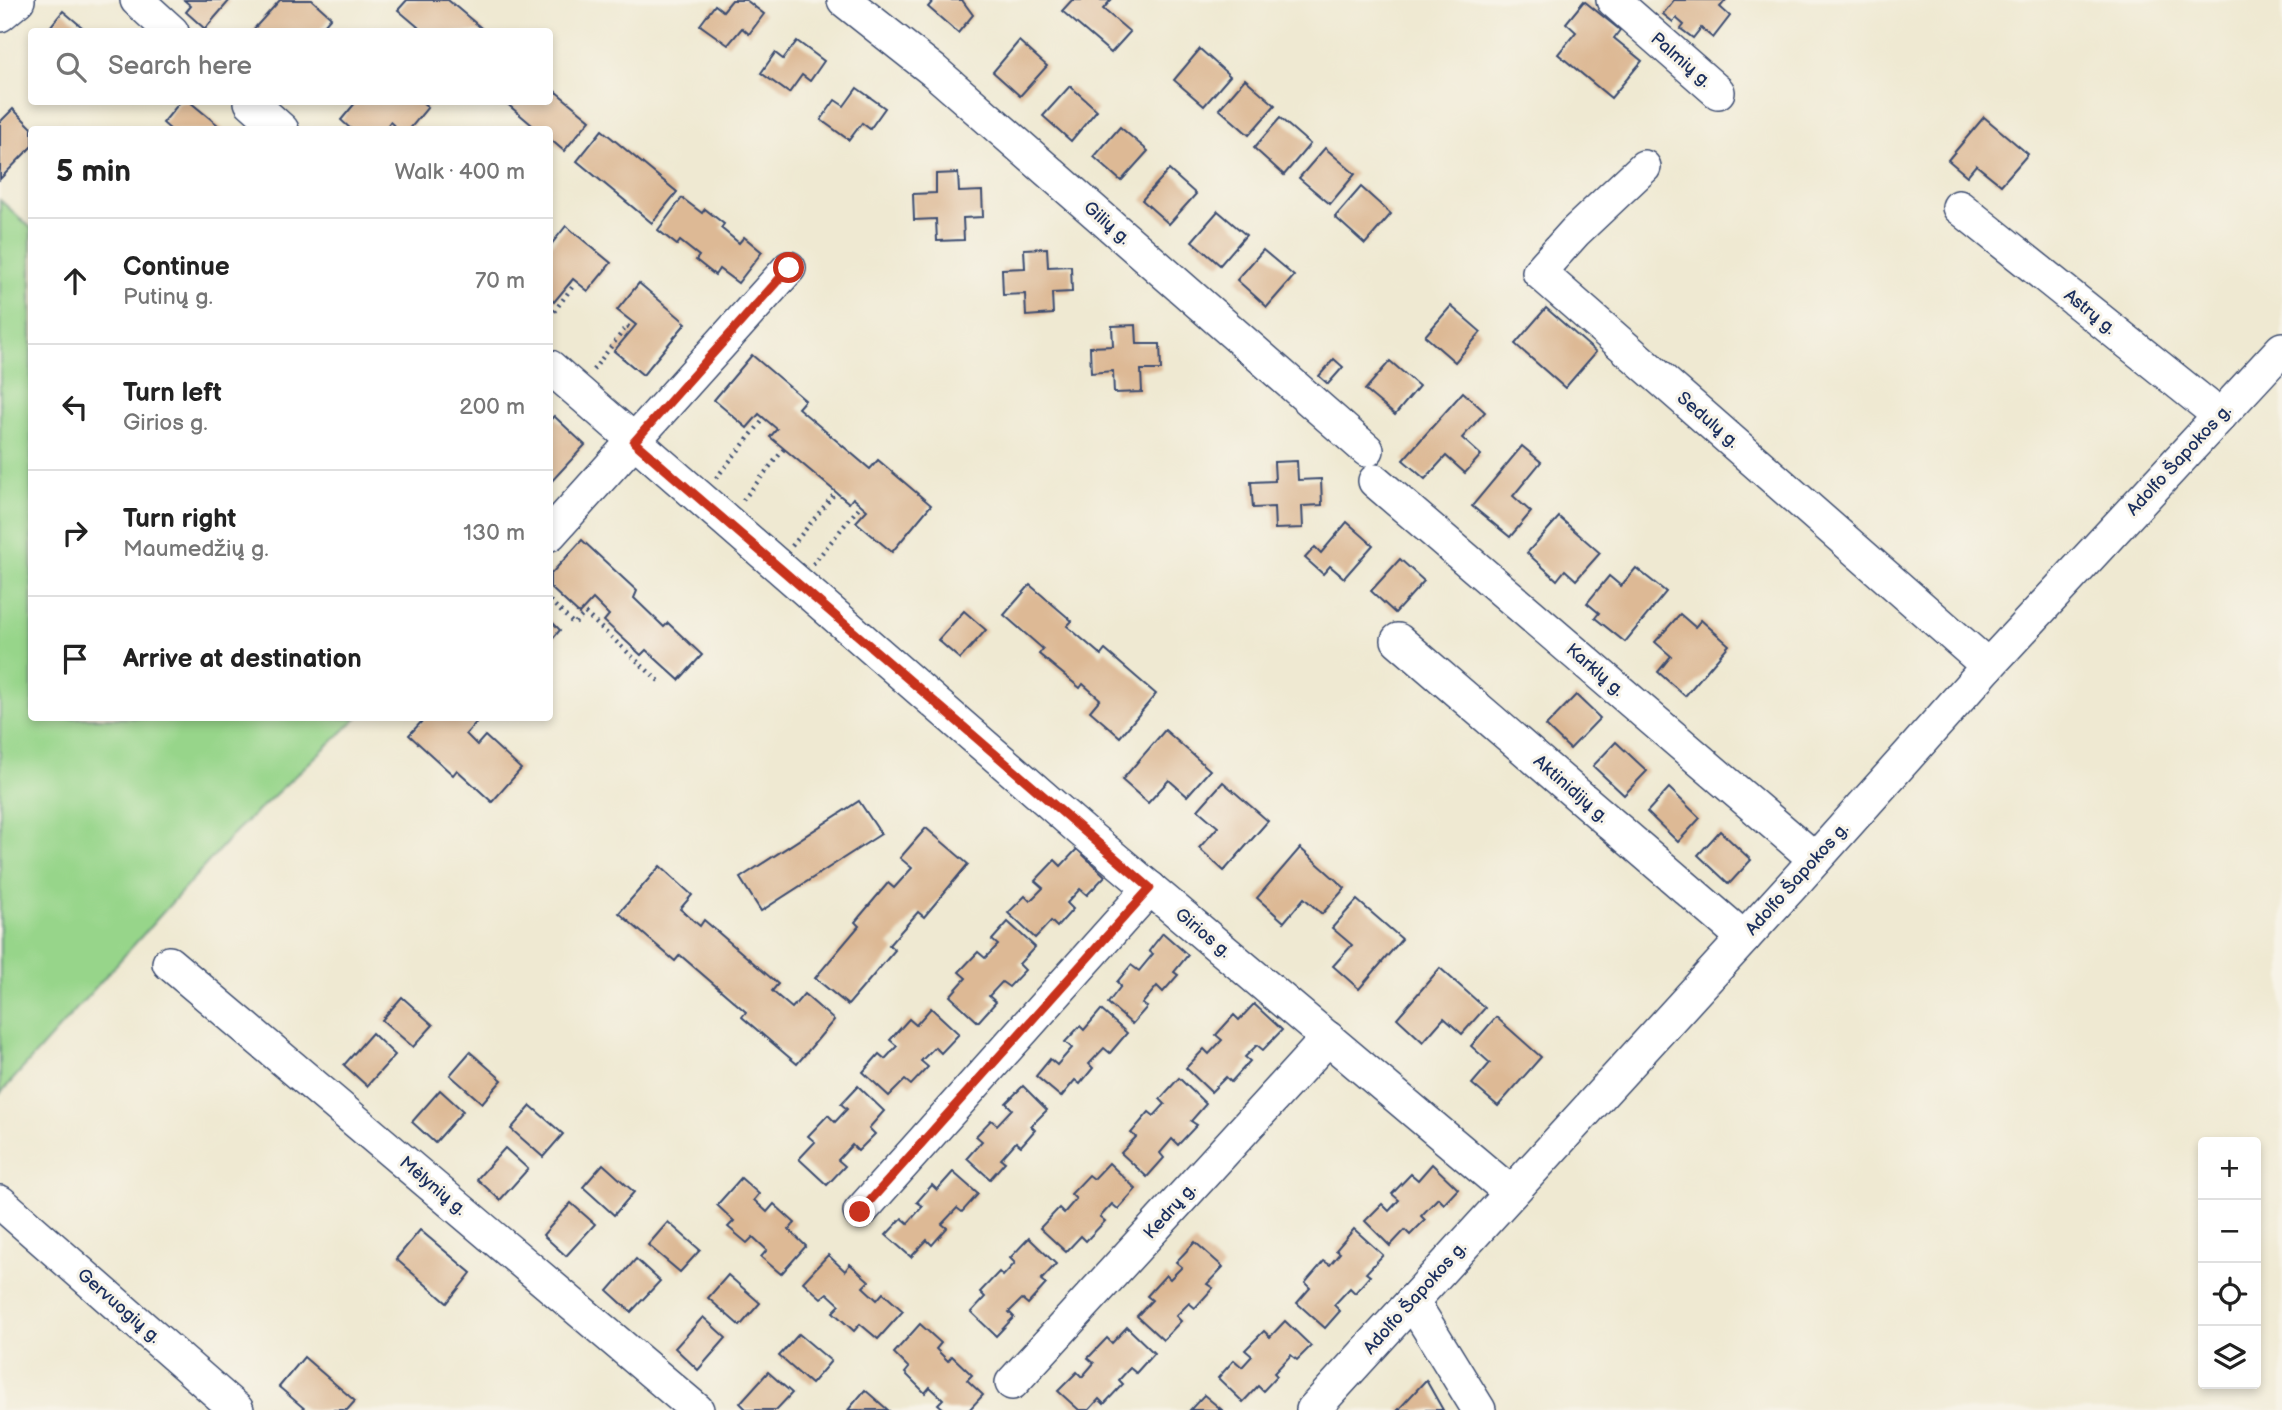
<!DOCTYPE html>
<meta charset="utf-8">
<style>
body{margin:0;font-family:"Balsamiq Sans",sans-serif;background:#f6f6f6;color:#222}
.controls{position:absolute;right:21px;bottom:21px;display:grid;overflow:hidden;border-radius:7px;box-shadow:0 4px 10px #0003}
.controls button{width:63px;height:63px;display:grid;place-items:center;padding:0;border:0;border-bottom:2px solid #e0e0e0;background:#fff;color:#222;font:35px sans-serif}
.stop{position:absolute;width:21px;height:21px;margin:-16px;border:5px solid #c8321e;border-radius:50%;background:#fff}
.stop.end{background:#c8321e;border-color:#fff;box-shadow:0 2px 7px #0008}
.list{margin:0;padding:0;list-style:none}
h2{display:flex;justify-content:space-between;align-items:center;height:91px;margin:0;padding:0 28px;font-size:30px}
h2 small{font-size:23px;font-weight:400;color:#767676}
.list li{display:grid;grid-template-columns:46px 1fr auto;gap:21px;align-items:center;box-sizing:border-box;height:126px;padding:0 28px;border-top:2px solid #e0e0e0}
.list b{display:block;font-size:26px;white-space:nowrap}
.list p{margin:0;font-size:23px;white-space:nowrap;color:#767676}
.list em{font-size:23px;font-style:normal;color:#767676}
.icon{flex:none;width:38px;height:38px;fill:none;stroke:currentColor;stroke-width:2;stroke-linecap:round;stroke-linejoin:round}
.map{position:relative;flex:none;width:2282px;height:1410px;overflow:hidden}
.search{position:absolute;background:#fff;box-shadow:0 4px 10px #0003;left:28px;top:28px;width:525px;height:77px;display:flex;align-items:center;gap:18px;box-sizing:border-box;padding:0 24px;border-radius:7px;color:#767676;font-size:26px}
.panel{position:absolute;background:#fff;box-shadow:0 4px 10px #0003;left:28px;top:126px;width:525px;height:595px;border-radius:7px}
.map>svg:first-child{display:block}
</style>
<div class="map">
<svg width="2282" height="1410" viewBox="0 0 2282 1410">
<rect width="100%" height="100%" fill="#f7f3e8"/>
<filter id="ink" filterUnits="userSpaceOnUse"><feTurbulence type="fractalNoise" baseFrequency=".0143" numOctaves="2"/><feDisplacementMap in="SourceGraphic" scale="14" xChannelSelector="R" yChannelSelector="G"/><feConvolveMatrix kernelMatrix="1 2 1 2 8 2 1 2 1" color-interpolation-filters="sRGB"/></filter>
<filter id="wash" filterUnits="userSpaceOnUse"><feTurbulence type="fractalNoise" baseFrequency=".00686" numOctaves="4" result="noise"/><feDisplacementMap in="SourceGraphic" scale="28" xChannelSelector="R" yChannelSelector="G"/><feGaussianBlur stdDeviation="1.57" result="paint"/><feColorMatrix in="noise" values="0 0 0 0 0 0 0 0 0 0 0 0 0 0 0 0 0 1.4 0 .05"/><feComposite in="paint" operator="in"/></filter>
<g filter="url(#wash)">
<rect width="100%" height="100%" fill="#efe9d2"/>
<path fill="#97d58a" stroke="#598274" stroke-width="2" d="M0,200l31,28 1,490h325l-121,113 -236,263z"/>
<g id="blocks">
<g fill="#ddb995">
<path d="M184,0h46l-25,29 -19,-17 5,-6z"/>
<path d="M280,0h32l19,17 -13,15h-67z"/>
<path d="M407,0h41l38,32h-62l-26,-22z"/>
<path d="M732,0h14l18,14 -15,20 -7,-6 -14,17 -28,-20 15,-20 8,6z"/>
<path d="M934,0h28l11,15 -15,18 -30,-26z"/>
<path d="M1072,0h39l-8,9 27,23 -19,21 -49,-42z"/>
<path d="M1674,0h52l-6,7 10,9 -17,22 -12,-10 -8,10 -12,-9 3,-4 -8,-7 -3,4 -10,-8z"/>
<path d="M1584,1l36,29 -6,8 28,23 -31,37 -53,-44 18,-22 -10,-9z"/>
<path d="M63,11l25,21h-42z"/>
<path d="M797,41l27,20 -14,20 -8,-6 -13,18 -28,-20 14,-20 8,6z"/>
<path d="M1019,41l28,25 -27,30 -27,-24z"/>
<path d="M1200,49l30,27 -26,30 -30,-26z"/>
<path d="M1245,79l30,26 -26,30 -30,-26z"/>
<path d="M1070,86l27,24 -26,31 -28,-25z"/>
<path d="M550,87l40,33 -26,31 -14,-12v-9h-12l-33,-28h45z"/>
<path d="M857,88l28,20 -15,21 -8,-6 -13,17 -28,-20 14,-20 9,6z"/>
<path d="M180,102h10l34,28h-53l-8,-7z"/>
<path d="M356,102h66l6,5 -19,23h-10l-9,-8 -6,8h-32l-11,-10z"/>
<path d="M13,109l21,21h-2v16l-32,33v-57z"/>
<path d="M1984,117l44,37 -27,31 -25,-20 -9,11 -19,-16z"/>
<path d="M1280,118l30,26 -26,31 -30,-27z"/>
<path d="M1120,127l28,24 -27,30 -27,-24z"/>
<path d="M602,130l75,62 -25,31 -75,-62z"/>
<path d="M1325,148l30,26 -25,30 -31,-26z"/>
<path d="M1169,170l27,24 -27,30 -27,-24z"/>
<path d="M958,173l1,19 23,-1 1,26 -20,1 1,22 -27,1 -1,-22 -22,1 -1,-26 23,-1v-19z"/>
<path d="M1361,187l30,27 -26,30 -30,-27z"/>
<path d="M682,198l20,15 3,-4 19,15 -3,4 18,15 5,-6 18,15 -24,31 -19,-14 -4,6 -19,-15 3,-4 -19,-15 -3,4 -19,-15z"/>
<path d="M1218,211l28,24 -26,30 -28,-24z"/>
<path d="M566,226l45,37 -23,28 -15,-12 -19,23 -4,-4v-52z"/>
<path d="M1047,248l1,19 23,-1 1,26 -20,1 1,21 -27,2 -1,-22 -22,1 -1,-26 23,-1 -1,-19z"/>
<path d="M1263,250l31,26 -27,31 -30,-27z"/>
<path d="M639,283l47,40 -43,52 -29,-24 22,-26 -19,-15z"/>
<path d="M1451,306l30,26 -26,30 -30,-26z"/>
<path d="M1546,308l50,44 -31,36 -50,-44z"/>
<path d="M1136,325l1,19h23l1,26h-20l1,22 -28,1 -1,-22 -22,2 -1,-26 23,-1 -1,-20z"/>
<path d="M752,355l53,45 -7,8 72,61 8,-9 53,45 -39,47 -36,-30 11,-12 -14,-12 -4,5 -79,-66 7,-8 -18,-15 -12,14 -33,-28z"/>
<path d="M1334,359l9,8 -15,17 -9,-8z"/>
<path d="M1390,361l29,25 -24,29 -30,-25z"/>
<path d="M1463,392l22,20 -23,26 19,17 -16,18 -19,-17 -21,23 -22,-19z"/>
<path d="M554,416l31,29 -35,38v-63z"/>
<path d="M1522,446l19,16 -28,34 18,16 -21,25 -38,-31z"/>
<path d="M1297,461l1,19 23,-1 1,26 -20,1 1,22 -28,1 -1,-22 -21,1 -2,-26 24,-1 -1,-19z"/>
<path d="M1559,517l41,36 -24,27 -11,-10 -8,10 -30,-27z"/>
<path d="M1347,522l26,23 -29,33 -14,-12 -7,8 -18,-16 10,-11 6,6z"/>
<path d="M582,540l55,51 -3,7 30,29 4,-4 34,32 -23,25 -33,-30 -5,5 -37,-34 5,-6 -16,-16 -14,15 -29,-27v-12z"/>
<path d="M1400,559l24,22 -29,32 -24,-22z"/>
<path d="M1636,568l30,24 -41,50 -30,-24 4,-5 -12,-10 22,-27 12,10z"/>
<path d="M1030,585l42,36 -5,5 34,29 4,-5 51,44 -36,43 -30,-26 10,-12 -17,-15 -3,4 -41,-34 4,-5 -39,-34z"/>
<path d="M964,611l22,19 -26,29 -22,-19z"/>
<path d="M1680,614l15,13 6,-7 28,25 -44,51 -27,-24 13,-16 -16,-14z"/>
<path d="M550,620l10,10 -10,12z"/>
<path d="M1576,695l24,23 -30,31 -24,-23z"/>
<path d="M425,718h55l-14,16 11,11 8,-9 36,33 -29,33 -35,-32 -4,5 -44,-40z"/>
<path d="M1165,730l45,40 -23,26 -18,-16 -21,23 -26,-23z"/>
<path d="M1616,742l31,29 -23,24 -31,-29z"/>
<path d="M1223,782l45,39 -44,50 -25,-23 19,-21 -20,-17z"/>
<path d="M1669,788l31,30 -22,24 -31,-30z"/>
<path d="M859,801l22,33 -120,77 -21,-33z"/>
<path d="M926,828l42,36 -44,53 -6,-5 -29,33 6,5 -47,55 -33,-27 44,-52 -4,-4 33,-39 6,5 18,-20 -12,-10z"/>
<path d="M1720,831l31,29 -22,24 -31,-29z"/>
<path d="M1300,848l45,40 -23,26 -18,-16 -20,24 -27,-24z"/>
<path d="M1077,849l28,27 -18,19 -7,-6 -13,14 6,6 -16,18 -6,-6 -16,17 -27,-25 17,-17 5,5 13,-13 -8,-7 20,-21 6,6z"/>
<path d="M660,866l32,29 -12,14 20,17 4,-6 74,64 -6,7 20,17 12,-14 30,26 -37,44 -55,-47 4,-5 -66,-57 -5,6 -56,-48z"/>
<path d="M1357,900l45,39 -43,50 -26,-23 19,-21 -20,-17z"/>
<path d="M1008,922l27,25 -16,17 6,6 -16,17 -7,-5 -13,14 7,6 -18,20 -28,-26 16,-18 -7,-6 19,-20 7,6 13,-13 -6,-5z"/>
<path d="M1163,933l25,22 -14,17 4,3 -15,17 -6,-6 -15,18 5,3 -15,17 -24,-21 13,-17 -4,-4 14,-17 8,6 14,-17 -4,-3z"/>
<path d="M1440,968l45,40 -23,26 -18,-16 -21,24 -26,-24z"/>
<path d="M402,997l31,28 -20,22 -31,-27z"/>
<path d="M1254,1004l28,26 -19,20 -6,-5 -12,12 5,4 -19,21 -5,-5 -15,15 -25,-24 18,-19 5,5 13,-14 -6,-5 18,-20 5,5z"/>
<path d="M931,1008l28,26 -18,19 -6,-6 -14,14 7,6 -17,18 -6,-5 -16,16 -26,-24 16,-18 6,5 12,-13 -7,-6 19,-21 7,6z"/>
<path d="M1101,1010l26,23 -17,20 -6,-5 -15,16 4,4 -13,16 -5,-4 -14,17 -25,-21 14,-17 7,6 15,-17 -7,-6 15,-16 4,4z"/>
<path d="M1496,1017l45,40 -43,49 -26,-22 18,-21 -19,-17z"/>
<path d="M372,1033l23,22 -28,31 -23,-21z"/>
<path d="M470,1052l32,28 -20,23 -32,-28z"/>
<path d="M1179,1078l27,26 -15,17 6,4 -19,20 -6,-6 -12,14 4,5 -17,19 -26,-24 15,-16 -5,-4 18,-21 5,4 11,-12 -5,-5z"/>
<path d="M858,1086l26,25 -15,17 6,6 -17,17 -6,-6 -14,15 7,6 -18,19 -28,-26 16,-17 -7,-6 20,-21 7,7 12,-13 -6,-5z"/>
<path d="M1023,1086l24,24 -16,16 4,4 -14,16 -5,-4 -15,17 4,3 -15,17 -23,-21 15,-17 -6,-5 15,-16 6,5 15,-16 -6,-6z"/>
<path d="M440,1090l23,21 -28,32 -23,-21z"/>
<path d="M531,1106l32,28 -20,23 -32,-28z"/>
<path d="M505,1148l23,21 -28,31 -23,-21z"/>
<path d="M1109,1163l27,26 -18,20 -6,-5 -12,13 5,4 -19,20 -5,-5 -15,16 -26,-24 19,-20 5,5 12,-14 -5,-5 18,-19 5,4z"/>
<path d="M603,1164l31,28 -20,23 -31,-28z"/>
<path d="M1432,1164l26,25 -14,15 -6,-6 -17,18 4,4 -15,15 -5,-5 -15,16 -25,-25 17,-17 7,7 10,-11 -7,-6 19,-20 7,6z"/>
<path d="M953,1172l25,22 -16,18 -5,-4 -15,16 5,4 -15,17 -5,-5 -16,17 -25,-22 16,-17 6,5 15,-17 -6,-4 15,-17 5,5z"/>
<path d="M741,1178l18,16 -5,6 13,12 7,-8 21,19 -6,7 17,16 -25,28 -20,-17 6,-7 -14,-13 -6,6 -19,-16 6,-6 -17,-16z"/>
<path d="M571,1203l24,21 -29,32 -23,-21z"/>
<path d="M668,1222l32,28 -20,22 -32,-27z"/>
<path d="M1354,1229l29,26 -17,18 4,3 -15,17 -5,-5 -16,17 6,6 -15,17 -28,-25 13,-15 -5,-5 19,-22 6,4 10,-12 -4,-3z"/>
<path d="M420,1230l51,43 -24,30 -51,-44z"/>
<path d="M1029,1238l27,26 -15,16 5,4 -18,20 -6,-5 -13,13 5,5 -18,19 -25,-24 14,-15 -5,-5 19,-20 4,4 12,-13 -5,-5z"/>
<path d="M1195,1242l28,25 -16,17 6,4 -18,20 -6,-5 -13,13 5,5 -18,19 -26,-24 15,-16 -5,-4 19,-21 4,4 12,-12 -6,-5z"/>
<path d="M828,1255l17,16 5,-7 19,17 -6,6 14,13 6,-7 20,18 -25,28 -18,-15 -6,7 -21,-19 7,-7 -13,-12 -6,5 -18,-16z"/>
<path d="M636,1259l24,22 -29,31 -23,-21z"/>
<path d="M728,1275l32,28 -20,23 -32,-28z"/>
<path d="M703,1317l23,21 -28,32 -23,-22z"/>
<path d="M1285,1321l26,25 -14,14 -6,-5 -17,18 3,3 -14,15 -5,-5 -15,16 -25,-24 16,-18 8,7 10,-11 -7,-6 19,-19 6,6z"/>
<path d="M920,1324l21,19 -5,6 12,12 4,-5 20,19 -5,5 16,15 -14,15h-24l-7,-6 5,-5 -13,-12 -5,6 -20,-20 4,-5 -15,-15z"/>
<path d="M1127,1327l27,26 -18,20 -6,-5 -11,12 4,4 -19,20 -5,-5 -10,11h-10l-21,-19 19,-19 5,5 12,-14 -6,-5 19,-20 5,5z"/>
<path d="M799,1334l32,27 -20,23 -32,-28z"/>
<path d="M304,1357l51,44 -8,9h-41l-27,-23z"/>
<path d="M768,1372l24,21 -16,17h-29l-7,-7z"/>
<path d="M1426,1380l17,30h-45z"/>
<path d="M865,1390l23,20h-40z"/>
<path d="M1204,1395l18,15h-32z"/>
</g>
</g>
</g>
<g filter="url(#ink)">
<use href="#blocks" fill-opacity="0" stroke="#3b4b6f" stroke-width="2"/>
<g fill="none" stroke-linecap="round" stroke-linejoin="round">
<g stroke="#3b4b6f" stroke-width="36">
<g id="minor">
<path d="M137,0l35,32"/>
<path d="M844,0l90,71 433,379"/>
<path d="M1613,0l105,92"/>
<path d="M0,15l18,-15"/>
<path d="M251,102l31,28"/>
<path d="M1644,167l-69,65 -36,40 449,394"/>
<path d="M1959,207l261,209"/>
<path d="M550,367l532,464 429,362"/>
<path d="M1375,481l440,378"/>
<path d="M550,534l239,-266"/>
<path d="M1398,640l346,298"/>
<path d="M169,963l528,447"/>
<path d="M0,1202l237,208"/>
<path d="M860,1212l290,-324"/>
<path d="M1412,1301l67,109"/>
<path d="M1012,1383l316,-345"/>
<path d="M1313,1410l484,-530 191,-214 294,-317"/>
</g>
</g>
<g stroke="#3b4b6f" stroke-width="4.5" stroke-dasharray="2 5" stroke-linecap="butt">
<path d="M386,126l4,4"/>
<path d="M550,317l23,-31 -4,-3"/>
<path d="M593,370l34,-44 5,3"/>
<path d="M716,478l48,-59"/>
<path d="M743,500l41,-51"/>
<path d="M792,546l44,-54"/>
<path d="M813,564l48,-59"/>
<path d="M550,601l24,23 11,-11 76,70"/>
</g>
<use href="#minor" stroke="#fff" stroke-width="33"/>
</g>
</g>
<g fill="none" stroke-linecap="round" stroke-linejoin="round" filter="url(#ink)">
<path stroke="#c8321e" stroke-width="9" d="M789,268l-155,174 516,446 -290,324"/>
</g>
<g text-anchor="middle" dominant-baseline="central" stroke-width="6" stroke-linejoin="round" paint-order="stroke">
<g font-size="18" fill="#1b2f5e" stroke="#f7f3e8">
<text transform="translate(1681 60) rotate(41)">Palmių g.</text>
<text transform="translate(1107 223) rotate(41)">Gilių g.</text>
<text transform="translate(2090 312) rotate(39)">Astrų g.</text>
<text transform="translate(1708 420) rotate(41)">Sedulų g.</text>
<text transform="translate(2179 460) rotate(-47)">Adolfo Šapokos g.</text>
<text transform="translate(1595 670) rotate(41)">Karklų g.</text>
<text transform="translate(1571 789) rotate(41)">Aktinidijų g.</text>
<text transform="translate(1797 879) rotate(-48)">Adolfo Šapokos g.</text>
<text transform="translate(1203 933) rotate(40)">Girios g.</text>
<text transform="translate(433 1186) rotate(40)">Mėlynių g.</text>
<text transform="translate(1170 1211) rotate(-48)">Kedrų g.</text>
<text transform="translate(1415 1298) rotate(-48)">Adolfo Šapokos g.</text>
<text transform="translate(119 1306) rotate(41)">Gervuogių g.</text>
</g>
</g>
</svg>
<div class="controls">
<button>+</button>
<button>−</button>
<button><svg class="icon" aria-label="locate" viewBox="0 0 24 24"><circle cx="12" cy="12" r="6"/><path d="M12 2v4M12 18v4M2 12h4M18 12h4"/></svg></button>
<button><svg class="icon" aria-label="layers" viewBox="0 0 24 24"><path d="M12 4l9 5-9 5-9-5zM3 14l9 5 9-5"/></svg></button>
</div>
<div class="stop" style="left:789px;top:268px"></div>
<div class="stop end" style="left:860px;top:1212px"></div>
<div class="search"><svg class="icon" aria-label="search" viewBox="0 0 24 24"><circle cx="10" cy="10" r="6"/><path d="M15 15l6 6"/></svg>Search here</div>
<section class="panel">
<h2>5 min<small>Walk · 400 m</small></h2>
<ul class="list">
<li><svg class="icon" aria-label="ahead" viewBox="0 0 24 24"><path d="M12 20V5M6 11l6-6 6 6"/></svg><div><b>Continue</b><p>Putinų g.</p></div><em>70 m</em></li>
<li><svg class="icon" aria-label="left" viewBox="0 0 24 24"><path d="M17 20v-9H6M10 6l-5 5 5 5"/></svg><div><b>Turn left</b><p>Girios g.</p></div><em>200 m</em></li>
<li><svg class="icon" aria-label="right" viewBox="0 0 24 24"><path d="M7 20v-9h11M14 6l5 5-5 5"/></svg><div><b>Turn right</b><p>Maumedžių g.</p></div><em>130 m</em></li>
<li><svg class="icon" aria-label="arrive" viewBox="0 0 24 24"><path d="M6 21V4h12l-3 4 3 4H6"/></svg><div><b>Arrive at destination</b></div></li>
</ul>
</section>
</div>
